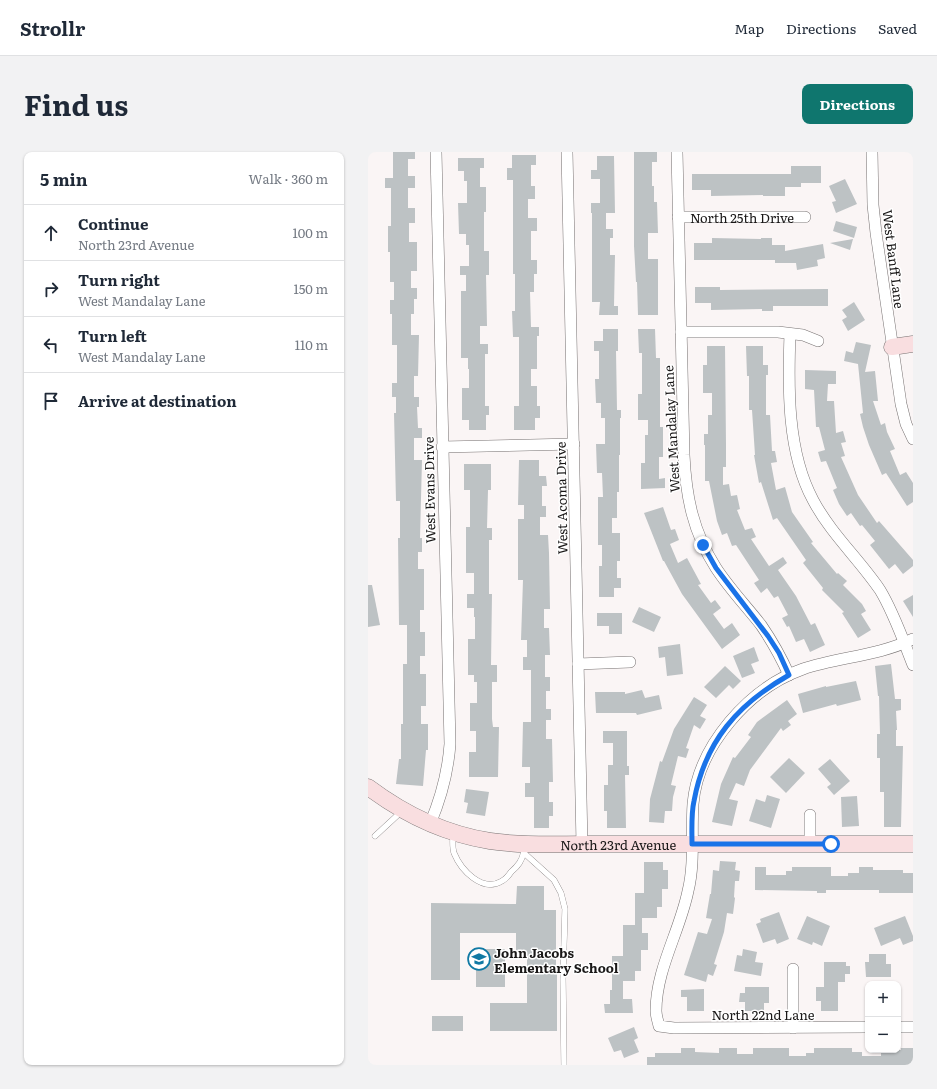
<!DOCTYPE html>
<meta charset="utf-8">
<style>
body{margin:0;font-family:Literata,serif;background:#f2f2f3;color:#1f2937}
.controls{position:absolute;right:12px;bottom:12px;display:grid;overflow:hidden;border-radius:8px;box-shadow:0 1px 3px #0004}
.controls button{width:36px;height:36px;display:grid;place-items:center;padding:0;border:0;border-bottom:1px solid #e0e1e3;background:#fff;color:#1f2937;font:20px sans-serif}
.stop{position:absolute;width:12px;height:12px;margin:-9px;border:3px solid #1a73e8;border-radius:50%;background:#fff}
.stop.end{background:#1a73e8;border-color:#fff;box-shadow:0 1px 4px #0008}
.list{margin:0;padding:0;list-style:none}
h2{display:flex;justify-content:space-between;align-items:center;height:52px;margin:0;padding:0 16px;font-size:17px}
h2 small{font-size:13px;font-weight:400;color:#747a83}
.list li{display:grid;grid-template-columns:26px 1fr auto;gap:12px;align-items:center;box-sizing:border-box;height:56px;padding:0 16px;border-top:1px solid #e0e1e3}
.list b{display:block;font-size:15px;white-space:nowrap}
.list p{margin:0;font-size:13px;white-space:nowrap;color:#747a83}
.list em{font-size:13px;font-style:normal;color:#747a83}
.icon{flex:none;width:22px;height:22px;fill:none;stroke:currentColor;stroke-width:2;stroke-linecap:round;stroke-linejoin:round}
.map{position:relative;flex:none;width:545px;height:913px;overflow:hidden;border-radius:8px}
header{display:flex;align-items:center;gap:24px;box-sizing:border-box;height:56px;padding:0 20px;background:#fff;border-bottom:1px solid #e0e1e3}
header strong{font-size:19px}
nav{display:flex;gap:22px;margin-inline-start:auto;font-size:14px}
.intro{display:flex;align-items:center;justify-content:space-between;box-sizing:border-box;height:96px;padding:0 24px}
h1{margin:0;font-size:28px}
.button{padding:10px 18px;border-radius:8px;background:#0f766e;color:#fff;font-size:14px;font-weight:700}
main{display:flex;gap:24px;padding:0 24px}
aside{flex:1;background:#fff;border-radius:8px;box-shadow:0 1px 3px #0004}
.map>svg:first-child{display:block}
</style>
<header>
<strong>Strollr</strong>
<nav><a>Map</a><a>Directions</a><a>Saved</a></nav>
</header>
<div class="intro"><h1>Find us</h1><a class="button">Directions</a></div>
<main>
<aside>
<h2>5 min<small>Walk · 360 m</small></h2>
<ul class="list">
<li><svg class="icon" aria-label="ahead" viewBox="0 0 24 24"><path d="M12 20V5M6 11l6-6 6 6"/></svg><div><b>Continue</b><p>North 23rd Avenue</p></div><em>100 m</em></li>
<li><svg class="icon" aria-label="right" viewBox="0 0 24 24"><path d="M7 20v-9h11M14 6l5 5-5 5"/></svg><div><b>Turn right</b><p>West Mandalay Lane</p></div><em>150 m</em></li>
<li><svg class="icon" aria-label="left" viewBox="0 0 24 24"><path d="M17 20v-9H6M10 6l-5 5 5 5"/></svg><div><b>Turn left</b><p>West Mandalay Lane</p></div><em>110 m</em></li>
<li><svg class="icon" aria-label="arrive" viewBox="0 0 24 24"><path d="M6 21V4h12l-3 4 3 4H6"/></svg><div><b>Arrive at destination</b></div></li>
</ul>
</aside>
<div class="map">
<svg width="545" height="913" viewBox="0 0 545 913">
<rect width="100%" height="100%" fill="#faf5f5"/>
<g fill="#bdc2c4">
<path d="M25,0h22v7h-7v17h7v12h-7v20h7v15h-6v19h8v29h-6v17h6v11h-3v15h-3v21h8l-1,41h-4v21h5v10h-2l1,21h4v10h-8v22h8l-2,78h2v14h-4v17h6v41h-4v22h5v24h-5v18h6v32h-5v18h7v26h-2l-3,36 -27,-2 3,-25h2v-35h2v-60h4v-39h-8l-1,-87h2v-37h-4l-2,-88h2v-16h-4v-14h5v-38h-5v-31h-2v-14h4v-18h-4v-30h-2v-26h3v-38h-6v-10h8z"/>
<path d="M266,0h23v10h-5v24h2v16h3l1,31h-10v26h10v56h-20l-1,-33h-1l-2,-36z"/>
<path d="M144,3h24v10h-5v21h4v13h-7v19h9v13h-6v29h6v14h-3v18h-4l1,35h8v9h-2v33h-6v17h6v20h3v12h-5v12h-21v-24h5v-69h-6l-1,-26h3v-37h-2v-94h-6v-12h5z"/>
<path d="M229,4h17l1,57h-9v16h7v9h-3v17h5l-1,51h4v9h-19l1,-13h-8v-89h-1v-10h9v-24h-9v-9h6z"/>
<path d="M90,6h26v10h-4v19h6v25h-2v39h5v24h-3l1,51h-7v18h8v10h-3v52h4v9h-3v15h-17v-10h-7v-32h7v-19h-1v-11h-7v-67h5v-16h-6v-9h9v-21h-3v-11h-7l-1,-31h9v-22h-3v-10h-6z"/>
<path d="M423,14h30v17h-20v4h-16v9h-22v-1l-52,1v-6h-19v-16h99z"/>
<path d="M477,27l12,25 -21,9 -4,-11 4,-1 -7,-15z"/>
<path d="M468,69l21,6 -3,11 -21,-7z"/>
<path d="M344,86l49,1v-1h11v7h13v6l38,-7 2,14 -8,2 1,6 -21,4 -1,-7h-21v-3h-81v-17h18z"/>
<path d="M485,87l-3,11 -20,-7z"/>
<path d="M327,135h25v3l108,-1v17h-55v5h-11v-2l-51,1v-7h-16z"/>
<path d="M486,150l11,18 -17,11 -6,-11 5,-3 -5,-7z"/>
<path d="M235,177h15v22h-2l1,59h4v8h-1v37h-1v37h-2v26h-5v15h8v28h-3v17h4v10h-7v9h-15v-31h3v-21h-4v-48h5l-1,-24h-5l-1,-29h9v-26h-4v-15h-5l-1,-24h4v-28h-5v-10h9z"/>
<path d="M270,177h17l1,29h4v69h3v30h-4v22l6,-1v10l-24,1v-26h4v-28h3v-15h-10v-26h4v-41h-3z"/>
<path d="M488,190l15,3 -6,27 10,-1 3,30h-5l8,24 4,-2 2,9 8,17 -5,2 10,24 6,-3 7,11v19l-6,4 -21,-33 -4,2 -13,-30 -6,-18 -3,-13 3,-1 -5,-49 -14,-3 2,-10 7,2z"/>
<path d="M339,194h18l1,99v22h-3v18l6,-1 2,12 6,-1 3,14 -3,1 8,20 7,-2 4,9 -5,2 18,27 14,-9 4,6 -9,7 18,26 15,29 4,-2 10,22 -15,7 -6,-13 -8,3 -7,-16 -2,1 -5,-9 6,-3 -10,-19 -4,2 -7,-10 -6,5 -7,-10 5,-3 -23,-35 -4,1 -5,-13 -5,2 -5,-14 -8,-40h-4v-36h-1v-11h4v-19h4v-22h-9v-28h4z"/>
<path d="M378,194h17v19h5v10h-2v40h4l2,36h3l2,11 -6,1 5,27 9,-3 7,25 21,30 -2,1 26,31 1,-1 9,8 -4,4 19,19 4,7 -5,3 10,16 -13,8 -16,-25 2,-1 -22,-22 1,-2 -20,-25 3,-3 -29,-42 -4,2 -12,-38 -2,1 -5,-28h1l-3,-45h-3v-34h-2z"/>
<path d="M437,218l31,1v13h-8l-1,17h7l2,32 7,-2 3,11 -5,1 4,13 -4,1 17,38 19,28 2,-2 34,39v6l-10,8 -8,-10 -6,5 -19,-24 5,-4 -13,-16 -2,1 -9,-13 -4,3 -8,-12 -6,-14 4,-2 -11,-27 -5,1 -3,-10 7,-2 -6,-23h-3l-2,-37 -9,-1z"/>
<path d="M151,308h20v16h7l1,10h-5v20h4v11h-6v18h8l1,18 1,56h-6v19h5l1,27h-5v22h5v14h-4v18h5v11h-5v19h6l1,43h-4v20h4v14h-4v12h-15v-31h-9v-14h5v-16h-8l1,-45h8v-52h-8v-13h4v-17h-6l2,-60h-5v-61h6v-14h-6z"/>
<path d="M96,312h27v26h-3l-1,38h5v12h-3v54h3l-1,71h6v17h-5v37l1,8h6l-1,50h-29v-25h7v-21h-6v-28h7v-21h-3v-7h-6v-36h7v-22h-1v-9h-7v-14h7v-21h-8v-46h4v-37h-6z"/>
<path d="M295,355l8,23 4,-1 4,11 -9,4 8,19 9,-5 14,26 -3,1 13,18 4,-3 6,8 -8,6 11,15 8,-6 8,12 -18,14 -40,-55 -18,-33h-1l-19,-48z"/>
<path d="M0,433h4l8,40 -12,2z"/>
<path d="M545,443v22l-10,-16z"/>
<path d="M271,455l22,10 -7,15 -22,-10z"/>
<path d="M229,461h25v21h-13v-8h-12z"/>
<path d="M312,492l3,30 -16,2 -2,-19 -6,1 -1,-11z"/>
<path d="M386,495l5,14 -8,3 4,9 -13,5 -9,-22z"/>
<path d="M523,512l4,35h6v11l-5,1 1,19h-1v16h7l-2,81h-17v-35h-4v-34h-3v-24h3l-1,-38h-1l-3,-30z"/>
<path d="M357,514l16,15 -8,8 -4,-4 -13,13 -12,-11z"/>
<path d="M488,529l5,19 -24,6 -1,-2 -33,9 -5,-19 28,-8v1z"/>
<path d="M274,538l3,8 14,-3 3,14 -25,6 -1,-2h-40l-1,-21h30v2z"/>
<path d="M326,545l13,8 -7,11 6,3 -6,10 -6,-4 -8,23 3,1 -3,9 -8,-2 -7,29 5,1 -3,11 -1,14h-7l-1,12 -15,-1 1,-23 10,-38 2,1 12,-33z"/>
<path d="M419,548l10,14 -9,7 3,4 -8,6 -2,-3 -31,42 -6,16 -8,-3 -7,16 9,2 -6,25 -20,-4 9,-38 12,-27 2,1 16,-21 -3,-2 9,-13z"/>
<path d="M235,579h24v35h2v9h-4l1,53h-19v-17h-3v-26h4v-20h5v-22h-10z"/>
<path d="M421,606l16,15 -19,20 -16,-16z"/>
<path d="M462,607l20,22 -16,14 -7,-8 4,-3 -13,-15z"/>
<path d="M98,637l23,3 -4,24 -19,-3 2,-10 -4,-1z"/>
<path d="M399,643l13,4 -9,29 -22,-7 7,-22 9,3z"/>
<path d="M489,644l2,30 -17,1 -1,-30z"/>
<path d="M352,709l16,1 -1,8 5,1 -1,10h-4l-1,16 1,1 -2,16 -6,-1 -3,19 -10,32 3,1 -4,11 -5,-2 -2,8 -22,-7 14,-43 9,2 5,-15 -6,-1 4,-24h1l2,-24 6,1z"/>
<path d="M276,710h19v8h5v19h-6v18h-5v11h-15v15h6v17h-7v21h-6v10h-12v18h9l1,14h-28l-1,-9h6v-14h2v-34h11v-31h12v-32h9z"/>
<path d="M387,715h11v8h20v-4h6v-4h39v9h17v-3h11v-6h14v3h30v3h10v20h-34v-3h-53v3h-9v-2l-62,-1z"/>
<path d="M149,734h27v24h12v55h1v66h-67v-28h37v-51h-11v-19h-56v47h-29v-77l85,1z"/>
<path d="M411,760l10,27 -12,5 -2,-5 -12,4 -7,-19 5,-2 -1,-3z"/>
<path d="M439,764l23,10 -8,20 -9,-4 -1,3 -15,-6z"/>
<path d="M537,764l8,20v5l-10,4 -3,-7 -19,8 -7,-18z"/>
<rect x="108" y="797" width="29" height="38"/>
<path d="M375,797l14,3 -2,10 8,1 -2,13 -27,-5 3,-16 5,1z"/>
<path d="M501,802h17v10h5v13h-25l-1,-15h4z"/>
<path d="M456,810h22v4h4v8h-5v8h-7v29h-17v-10h-5v-14h8z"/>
<path d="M377,835h24v16h-5v8h-19v-9h-6l1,-9h5z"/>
<path d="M336,837v22h-17v-14h-6v-7z"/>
<rect x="64" y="864" width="31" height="15"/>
<path d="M266,875l4,11 -4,2 5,12 -15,6 -3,-8 -7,2 -6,-14z"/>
<path d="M313,896h14v4l24,1v-5h18v6h16v-6h36v8h17v-3h8v-5h38v4h10v4h19v-6h20v-2h12v17h-266v-8h8v-4h26z"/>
</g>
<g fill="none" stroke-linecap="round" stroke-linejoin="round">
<g stroke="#777272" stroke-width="6">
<g id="lane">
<path d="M85,682c0,6 -1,13 1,19 7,17 28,40 48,28 4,-2 7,-6 9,-9 7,-6 11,-11 13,-21"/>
<path d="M7,684l26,-24"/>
<path d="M156,701l30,27 7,13 4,16 -2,70 1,86"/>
</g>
</g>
<g stroke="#777272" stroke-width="12">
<g id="street">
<path d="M199,0l15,692"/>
<path d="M309,0l7,303c2,42 9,77 32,113 13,20 30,38 45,57 11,16 20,32 28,50"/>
<path d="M504,0l1,53 3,28 25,171 5,20 7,15"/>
<path id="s1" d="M310,65h127"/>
<path d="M313,180h97l25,3 15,6"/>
<path d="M422,182c-2,53 -3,118 23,166 18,34 46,59 67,90 14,23 23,50 33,75"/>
<path d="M74,295l132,-3"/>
<path d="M210,512l52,-2"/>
<path d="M442,663v29"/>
<path d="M62,672c11,-26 18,-52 20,-80l-14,-592"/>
<path d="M425,817v59"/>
<path d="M500,875l-194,1 -15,-2c-1,-5 -3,-10 -3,-15 0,-42 24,-80 32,-120 7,-28 3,-58 5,-87 5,-58 56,-116 110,-135 36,-12 75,-13 110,-30"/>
<path d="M530,875h15"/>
</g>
</g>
<g stroke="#777272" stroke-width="17">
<g id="secondary">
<path d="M524,195l21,-3"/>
<path id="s2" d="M0,635c36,27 77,47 122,54 32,5 66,3 98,3h325"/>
</g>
</g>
<use href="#lane" stroke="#fff" stroke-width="5.5"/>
<use href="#street" stroke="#fff" stroke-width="11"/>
<use href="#secondary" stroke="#f9dee0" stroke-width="16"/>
</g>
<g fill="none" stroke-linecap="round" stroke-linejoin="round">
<path stroke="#1a73e8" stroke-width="5" d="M335,393l13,23 52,68 11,17 10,22c-51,29 -84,66 -95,126 -3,13 -2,29 -2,43h139"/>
</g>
<defs>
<g id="school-ring" transform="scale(1.15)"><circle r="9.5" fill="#fff" stroke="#1079a4" stroke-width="1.5"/><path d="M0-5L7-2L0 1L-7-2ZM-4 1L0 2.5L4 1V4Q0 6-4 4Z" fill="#1079a4"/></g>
</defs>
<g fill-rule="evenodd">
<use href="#school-ring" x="111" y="807"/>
</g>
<g text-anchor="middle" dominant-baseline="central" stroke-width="3" stroke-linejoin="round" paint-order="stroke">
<g font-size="13" fill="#191717" stroke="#fff">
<text stroke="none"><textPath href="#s1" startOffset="64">North 25th Drive</textPath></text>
<text transform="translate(526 107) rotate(83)">West Banff Lane</text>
<text transform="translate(303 277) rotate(-93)">West Mandalay Lane</text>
<text transform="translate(61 338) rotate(-91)">West Evans Drive</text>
<text transform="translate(193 346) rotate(-91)">West Acoma Drive</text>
<text stroke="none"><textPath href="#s2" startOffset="263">North 23rd Avenue</textPath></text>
<text x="395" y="862">North 22nd Lane</text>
</g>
<g font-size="13" font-weight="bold" fill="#191717" stroke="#fff" text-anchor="start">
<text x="126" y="800">John Jacobs<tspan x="126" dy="15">Elementary School</tspan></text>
</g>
</g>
</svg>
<div class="controls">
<button>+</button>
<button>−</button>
</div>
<div class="stop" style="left:463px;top:692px"></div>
<div class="stop end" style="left:335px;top:393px"></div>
</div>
</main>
